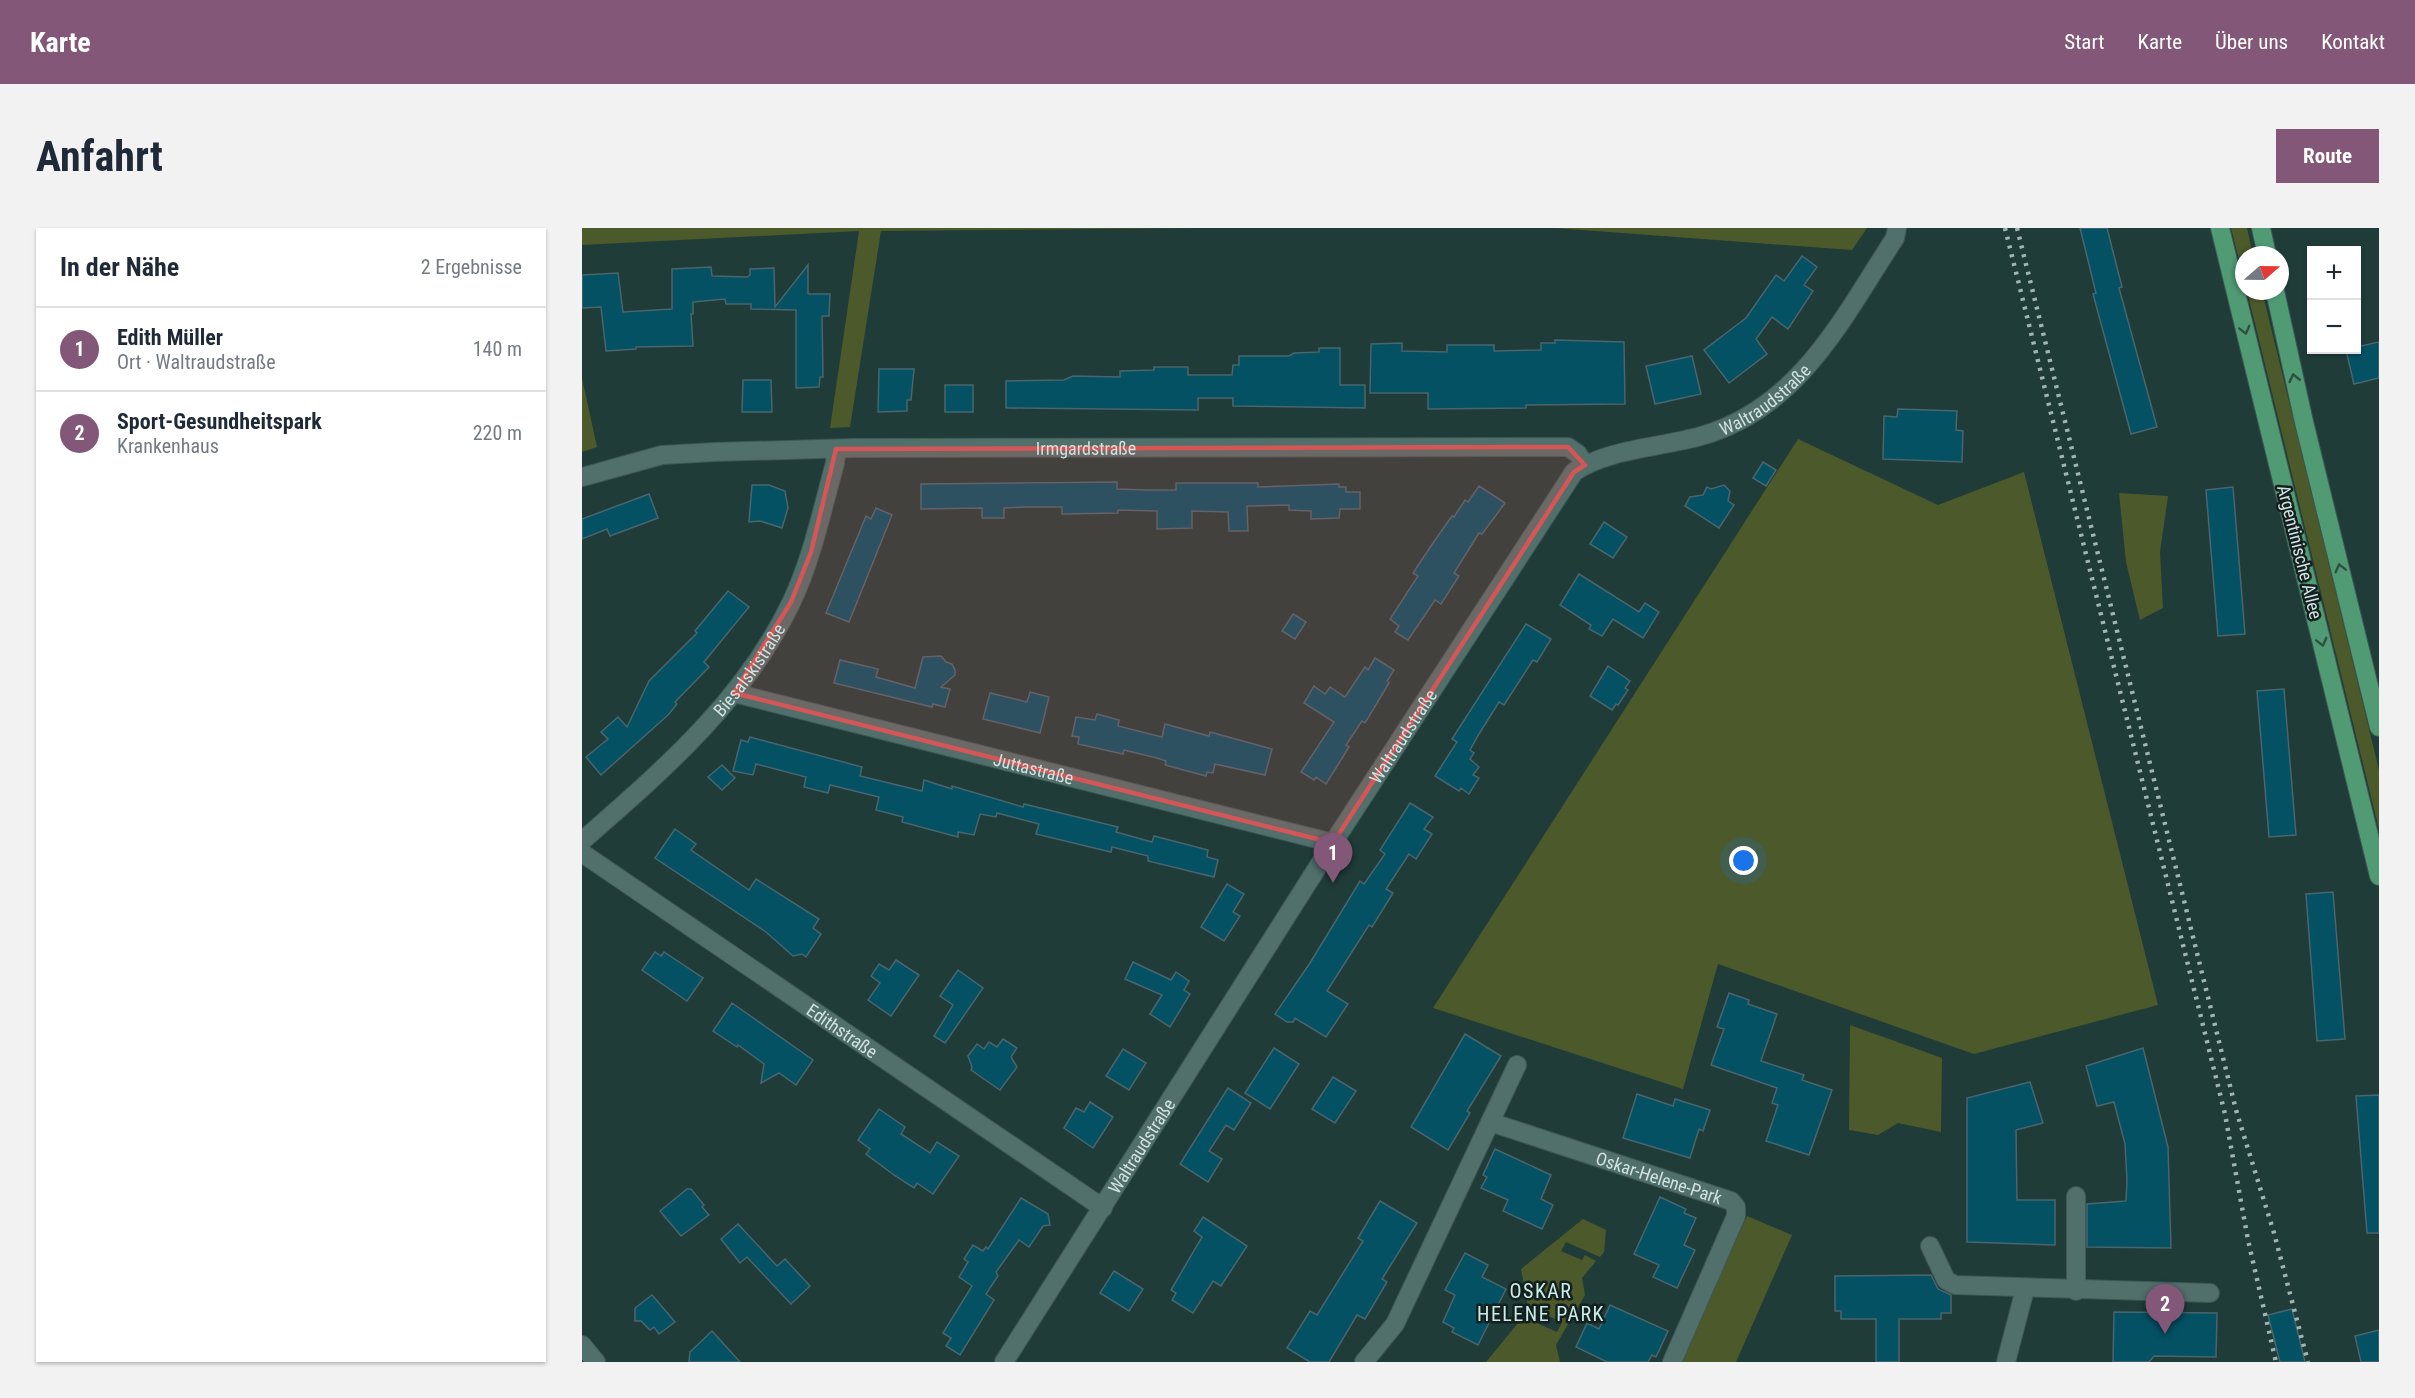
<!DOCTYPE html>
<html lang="de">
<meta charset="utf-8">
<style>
body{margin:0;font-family:"Roboto Condensed",sans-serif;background:#f2f2f3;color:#1f2937}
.controls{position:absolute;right:18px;top:18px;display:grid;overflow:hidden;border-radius:0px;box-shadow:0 2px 4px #0004}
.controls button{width:54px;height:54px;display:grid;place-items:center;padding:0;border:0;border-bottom:2px solid #e0e1e3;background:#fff;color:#1f2937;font:30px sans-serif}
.compass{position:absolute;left:1653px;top:18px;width:54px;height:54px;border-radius:50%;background:#fff;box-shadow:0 2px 4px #0004;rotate:70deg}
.you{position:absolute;left:1162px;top:633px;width:21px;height:21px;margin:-15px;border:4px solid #fff;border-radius:50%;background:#1a73e8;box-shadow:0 0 0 9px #1a73e833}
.badge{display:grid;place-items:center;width:39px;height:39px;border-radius:50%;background:#825777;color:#fff;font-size:20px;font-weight:700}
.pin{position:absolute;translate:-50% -50px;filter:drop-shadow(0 2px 3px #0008)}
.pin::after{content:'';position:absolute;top:32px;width:21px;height:18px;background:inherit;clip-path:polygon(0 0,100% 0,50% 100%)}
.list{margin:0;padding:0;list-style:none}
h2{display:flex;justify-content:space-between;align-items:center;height:78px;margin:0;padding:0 24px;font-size:26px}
h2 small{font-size:20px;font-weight:400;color:#747a83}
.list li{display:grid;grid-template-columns:39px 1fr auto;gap:18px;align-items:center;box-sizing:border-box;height:84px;padding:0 24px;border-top:2px solid #e0e1e3}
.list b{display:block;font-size:22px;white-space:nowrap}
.list p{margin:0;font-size:20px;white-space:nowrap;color:#747a83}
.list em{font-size:20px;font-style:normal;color:#747a83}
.map{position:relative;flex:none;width:1797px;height:1134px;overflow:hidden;border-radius:0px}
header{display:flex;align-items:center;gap:36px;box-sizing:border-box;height:84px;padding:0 30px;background:#825777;color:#fff}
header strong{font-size:28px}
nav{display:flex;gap:33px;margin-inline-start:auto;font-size:21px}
.intro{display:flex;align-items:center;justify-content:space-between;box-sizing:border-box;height:144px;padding:0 36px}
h1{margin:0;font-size:42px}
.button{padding:15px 27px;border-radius:0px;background:#825777;color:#fff;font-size:21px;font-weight:700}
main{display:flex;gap:36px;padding:0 36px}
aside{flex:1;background:#fff;border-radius:0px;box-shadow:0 2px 4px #0004}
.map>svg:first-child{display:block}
</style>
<header>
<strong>Karte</strong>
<nav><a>Start</a><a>Karte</a><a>Über uns</a><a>Kontakt</a></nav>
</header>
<div class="intro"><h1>Anfahrt</h1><a class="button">Route</a></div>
<main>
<aside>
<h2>In der Nähe<small>2 Ergebnisse</small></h2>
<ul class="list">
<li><span class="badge">1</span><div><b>Edith Müller</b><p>Ort · Waltraudstraße</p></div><em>140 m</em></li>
<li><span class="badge">2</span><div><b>Sport-Gesundheitspark</b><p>Krankenhaus</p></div><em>220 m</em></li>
</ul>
</aside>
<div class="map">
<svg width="1797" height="1134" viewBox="0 0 1797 1134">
<rect width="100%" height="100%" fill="#1f3c39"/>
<g fill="#4c592a">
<path d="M0,0h614l-315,3 -31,196 -20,1 29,-197 -277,14z"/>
<path d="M973,0h312l-15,22z"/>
<path d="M1649,0h16l6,27h-9v24z"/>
<path d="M1665,63h15l117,479v59z"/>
<path d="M0,150l15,69 -15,5z"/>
<path d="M1216,211l140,66 86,-33 134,533 -184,49 -256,-90 -35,125 -250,-81z"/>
<path d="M1537,265l49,3 -8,56 3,56 -23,12 -14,-58z"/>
<path d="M1268,797l92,33 -1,74 -43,-9 -20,12 -29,-5z"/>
<path d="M1165,988l45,19 -56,127h-56z"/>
<path d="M1001,991l23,11 -2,22 -4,5 -34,-15 -5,9 21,9 3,-5 11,6 -14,17 3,17 -29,50 4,17h-74l37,-45 34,15 5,-10 -22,-10 -3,5 -8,-5 -8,-43z"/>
</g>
<g fill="#035163" stroke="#49656d" stroke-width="1.5">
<path d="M1498,0h27l15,59 -3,1 38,139 -26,7 -38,-140 3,-1z"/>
<path d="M1220,28l15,11 -13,18 9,6 -25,38 -16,-12 -16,22 11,15 -38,29 -25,-33 42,-32 30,-43 8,6z"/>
<path d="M226,37v29h22l-1,22h-7l1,61h-3l-1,10 -23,1v-78l-45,-1v-5h-25l-1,-5 -32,3v12h-2l2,32 -57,1v2l-30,2 -5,-44 -19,1v-33l36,-2 5,39 49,-3v-40l39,-2 1,9 35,1 3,-2v-6l24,-1 1,39z"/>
<path d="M973,112l69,2 1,62 -99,1v3l-98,1v-16h-58l1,-49 31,-1v8l45,1v-7h47v6l47,-1v-7h14z"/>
<path d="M1797,114v36l-25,6 -8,-34h10v-3z"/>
<path d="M737,120h21v37h25v23l-132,-2v-8h-35v12l-192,-2v-27l58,-1 9,-4 47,1v-6l34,-1v-3h34v8h44l1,-10h6v-9h50l5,-3 25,-1z"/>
<path d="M1110,128l9,38 -46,10 -9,-38z"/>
<path d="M297,141h35l-3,31h-4v11l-29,1z"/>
<path d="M161,152h28l1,32h-30z"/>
<rect x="363" y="157" width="28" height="27"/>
<path d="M1316,181l59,2 -1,19 7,1 -1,31 -79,-3 1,-43 13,1z"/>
<path d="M1181,234l13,8 -10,16 -13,-8z"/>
<path d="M535,254v7l30,1h29v-7h82v4l81,-3v3h7v5h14v17h-20l-1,9 -28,1v-8l-22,-1v-5l-42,1 1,25h-19l-1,-19 -36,-1v17l-35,1v-18l-39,-1v3l-56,1v-7h-38l-20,1v10h-22v-10l-61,1v-25z"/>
<path d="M170,257h17l16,6 3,17 -6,20 -22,-7 -11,1z"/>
<path d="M1142,257l6,6 -2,10 6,4 -15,23 -34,-22 5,-9 13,-2 4,-8 4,2z"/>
<path d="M897,258l26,17 -23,31 -3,-1 -25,40 5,3 -18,28 -6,-4 -27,40 -13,-8 4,-6 -9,-7 28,-43 -5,-3 20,-30 19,-27 2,1 11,-17 3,2z"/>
<path d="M1651,259l12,147 -27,2 -12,-146z"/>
<path d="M67,266l9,24 -48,18 -3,-7 -25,10v-20z"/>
<path d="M294,280l16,7 -43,107 -23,-9 40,-97 5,3z"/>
<path d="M1022,294l23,15 -14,21 -23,-14z"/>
<path d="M997,346l60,38 6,-9 14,9 -16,26 -30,-19 -11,17 -13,-7 2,-4 -31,-20z"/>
<path d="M146,363l21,16 -45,55 5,5 -34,35 2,2 -9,11 -67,60 -15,-18 22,-18 -7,-7 17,-15 9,10 22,-46 48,-48 -2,-2z"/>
<path d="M711,386l13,8 -11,17 -13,-8z"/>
<path d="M944,396l25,15 -14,23 -4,-2 -29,45 -5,-3 -20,32 -9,16 4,3 -4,6 9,8 -6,8 6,3 -10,16 -8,-6 -2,3 -24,-15 22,-34 -5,-3z"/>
<path d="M359,428l5,6 6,2 3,6v5l-14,12 9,2 -5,18 -12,-3 -1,3 -98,-24 6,-23 38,9 -2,8 39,11 8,-31z"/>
<path d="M793,430l19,12 -7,11 2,2 -24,40 -3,-2 -16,24 3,2 -23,37 -10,-7 -2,3 -13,-8 33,-50 -30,-19 10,-17 11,8 5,-7 15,10 20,-30 3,3z"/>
<path d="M1026,438l22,15 -5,7 3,2 -10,15 -2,-1 -4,6 -22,-14z"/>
<path d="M1702,461l12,146 -27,2 -12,-146z"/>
<path d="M448,464l19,5 -9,36 -57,-14 7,-26 37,9z"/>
<path d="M515,486l22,6 -1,6 44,11 3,-13 44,12 1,-4 62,17 -7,26 -50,-11 -2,9 -6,-1 -1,4 -41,-11 1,-4 -9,-3 -33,-8 -1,4 -45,-10 1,-7 -7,-1 4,-19 19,3z"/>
<path d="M168,509l112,30 -2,9 62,15 2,-11 28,9v-3l71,21 1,-3 94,23 -2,5 36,10 2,-6 54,14 -1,7 11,3 -4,17 -66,-16v-5l-36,-9 -1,5 -75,-18 3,-10 -42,-11 -1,4 -16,-3 -6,21 -16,-3v5l-56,-15 1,-5 -27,-7 3,-13 -49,-12 -2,8 -24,-6 2,-10 -50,-13 -3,11 -20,-4 8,-31 7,2z"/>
<path d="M140,537l13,13 -13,12 -14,-13z"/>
<path d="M828,575l23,14 -9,12 8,5 -16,25 -7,-5 -23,35 7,4 -21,34 -3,-2 -42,66 21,13 -22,33 -31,-19 -2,4h-6l-12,-8 35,-51 50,-82 4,3 21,-30 -5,-4z"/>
<path d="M93,601l21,15 -5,6 58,40 7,-11 63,40 -6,9 8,6 -15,23 -4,-3 -9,2 -27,-24 -111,-74z"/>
<path d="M645,656l17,10 -11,18 7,4 -16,25 -23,-14z"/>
<path d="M1751,664l12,147 -28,2 -11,-147z"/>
<path d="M73,724l6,4 3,-4 39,26 -16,23 -45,-31z"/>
<path d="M314,732l23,15 -28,41 -23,-16 12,-17 -9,-7 8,-12 10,6z"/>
<path d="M551,734l38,18 5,-8 13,9 -5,9 6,4 -20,33 -20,-13 12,-19 -37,-16z"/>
<path d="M376,742l25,18 -38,55 -11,-7 19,-31 -13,-9z"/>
<path d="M1147,765l20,7 -1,4 29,10 -16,47 43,14 -2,5 30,10 -23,65 -43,-14 12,-36 -6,-2 5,-15 -66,-23 13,-36 -7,-2z"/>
<path d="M150,775l81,57 -17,25 -17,-12 -18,10 3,-19 -26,-19 -1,2 -24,-16z"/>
<path d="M883,806l36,22 -34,55 3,2 -22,37 -37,-23z"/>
<path d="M421,811l14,9 -6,9 6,10 -17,23 -29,-20 1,-3 -4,-11 9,-12 7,5 5,-7 8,5z"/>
<path d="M692,820l25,16 -29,45 -25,-16z"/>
<path d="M1561,820l25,99 3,101 -84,-1v-43l39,-3 1,-21 -2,-36 -11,-42 -17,4 -11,-40z"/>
<path d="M541,821l23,14 -17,27 -23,-14z"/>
<path d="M751,849l23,14 -21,32 -23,-14z"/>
<path d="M1448,854l13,41 -27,7 1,70h38v45l-88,-3v-144z"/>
<path d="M646,860l23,15 -17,27 -8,-5 -17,26 13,8 -14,23 -28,-18z"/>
<path d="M1055,866l36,12 2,-7 35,11 -7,21 -4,-2 -9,29 -67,-20z"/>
<path d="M1797,867v138h-12l-11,-137z"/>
<path d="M508,874l23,15 -20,31 -29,-20 12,-20 8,4z"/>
<path d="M297,881l26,18 -4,7 29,19 7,-11 22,14 -26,38 -16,-11 -3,5 -20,-13 -28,-21 4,-5 -12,-9z"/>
<path d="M913,921l56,26 -10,24 12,6 -11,24 -39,-18 5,-11 -27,-12 6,-11 -4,-2z"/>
<path d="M105,961h4l13,16 -2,2 7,8 -28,21 -21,-25z"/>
<path d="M1078,969l26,12 -2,4 12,5 -12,27 11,5 -18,38 -24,-11 6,-12 -25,-11z"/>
<path d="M439,970l27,16 2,11 -7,1 -14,21 -10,-7 -23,32 2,4 -12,18 8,6 -34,55 -14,-9 5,-8 -8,-5 29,-47 -13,-9 9,-15 -4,-3 9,-14 10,6 3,-4 2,2z"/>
<path d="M798,973l37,22 -35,56 5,3 -22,37 -8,-4 -28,47h-19l-23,-14 23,-37 7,4 46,-74 -5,-3z"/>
<path d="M621,989l44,29 -26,40 -8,-5 -20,32 -21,-13 4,-7 -5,-3 31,-53 -8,-6z"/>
<path d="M156,996l39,42 8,-7 25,27 -19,18 -44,-47 -7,6 -19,-24z"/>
<path d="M883,1025l23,12 -6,12 24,12 -28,56 -26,-13 2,-4 -11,-6 12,-27 -10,-5z"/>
<path d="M532,1043l29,18 -14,22 -29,-18z"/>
<path d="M1349,1047l7,14 13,6v18h-10v6h-42v43h-23v-43h-35v-8h-6v-35z"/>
<path d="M70,1067l23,27 -16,12 -5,-7 -4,3 -9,-9h-6v-13z"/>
<path d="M1028,1077l58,26 -12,26 -4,-2 -4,7h-41l-31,-15 11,-24 12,6z"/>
<path d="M1710,1081l13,53h-25l-12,-47z"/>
<path d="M1532,1084l103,1 -1,44 -62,-1 -5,6h-36z"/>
<path d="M1797,1102v32h-18l-6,-26z"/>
<path d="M130,1103l28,31h-51l1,-10z"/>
</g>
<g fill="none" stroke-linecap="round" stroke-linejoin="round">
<g stroke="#3e5855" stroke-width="20">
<g id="minor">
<path id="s1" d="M0,249l80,-22 53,-3 139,-4 714,-1 10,7 7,11"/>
<path id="s2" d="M152,465l599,150"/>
<path id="s3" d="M0,613c80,-70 162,-140 209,-238 21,-44 31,-93 44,-140l1,-14"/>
<path id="s4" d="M0,625l521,355"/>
<path id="s5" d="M908,894l241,79 5,6v9l-64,146"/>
<path d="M1494,968v95"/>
<path d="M1348,1018l16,34 9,5 255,8"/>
<path d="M0,1117l14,17"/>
<path id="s6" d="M422,1134l329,-519 241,-371c33,-23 89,-25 127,-36 99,-28 142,-119 194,-198l2,-10"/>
<path d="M782,1134l31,-38 122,-259"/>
<path d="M1424,1134l19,-73"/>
</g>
</g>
<g stroke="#3e5855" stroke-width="20">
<g id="major">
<path d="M1638,0l159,648"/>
<path d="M1679,0l6,27"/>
<path d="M1693,63l29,131 75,305"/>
</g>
</g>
<use href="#minor" stroke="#516f6b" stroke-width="18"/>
<use href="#major" stroke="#509a74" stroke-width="18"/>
<g stroke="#a2b5b3" stroke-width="4.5" stroke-dasharray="3 6" stroke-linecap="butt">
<path d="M1423,0l220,886 23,126 28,122"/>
<path d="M1435,0l219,882 38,123 34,129"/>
</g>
</g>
<defs><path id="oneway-chevron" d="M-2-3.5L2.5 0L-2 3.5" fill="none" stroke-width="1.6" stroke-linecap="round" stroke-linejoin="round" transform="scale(1.5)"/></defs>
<g stroke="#2c5141">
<use href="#oneway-chevron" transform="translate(1663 102) rotate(76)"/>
<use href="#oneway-chevron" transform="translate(1712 150) rotate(-103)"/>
<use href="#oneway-chevron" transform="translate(1758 340) rotate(-104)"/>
<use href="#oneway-chevron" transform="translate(1740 414) rotate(76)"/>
</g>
<path fill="#d55656" fill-opacity="0.2" stroke="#d55656" stroke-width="4.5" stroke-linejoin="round" d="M986,219l17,18 -11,7 -241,371 -599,-150 57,-91 20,-50 25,-103z"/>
<g text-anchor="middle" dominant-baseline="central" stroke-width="5" stroke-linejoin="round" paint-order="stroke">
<g font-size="18" fill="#d1e1df" stroke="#14201f">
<text stroke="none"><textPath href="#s6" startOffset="1264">Waltraudstraße</textPath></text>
<text stroke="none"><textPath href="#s1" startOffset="507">Irmgardstraße</textPath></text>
<text transform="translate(1718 324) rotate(76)">Argentinische Allee</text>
<text stroke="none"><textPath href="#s3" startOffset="240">Biesalskistraße</textPath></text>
<text stroke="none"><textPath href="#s6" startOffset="742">Waltraudstraße</textPath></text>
<text stroke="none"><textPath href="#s2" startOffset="309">Juttastraße</textPath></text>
<text stroke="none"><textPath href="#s4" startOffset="315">Edithstraße</textPath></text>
<text stroke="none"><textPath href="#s6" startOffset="256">Waltraudstraße</textPath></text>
<text stroke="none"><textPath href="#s5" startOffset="178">Oskar-Helene-Park</textPath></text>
</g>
<g font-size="20" letter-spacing="1.5" fill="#caece7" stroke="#14201f">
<text x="959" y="1063">OSKAR<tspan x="959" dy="23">HELENE PARK</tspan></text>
</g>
</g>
</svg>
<div class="controls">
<button>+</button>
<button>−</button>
</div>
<svg class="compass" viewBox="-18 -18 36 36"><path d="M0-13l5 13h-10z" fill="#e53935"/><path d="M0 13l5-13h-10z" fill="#747a83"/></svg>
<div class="you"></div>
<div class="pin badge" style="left:751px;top:655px">1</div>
<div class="pin badge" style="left:1583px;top:1106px">2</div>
</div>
</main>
